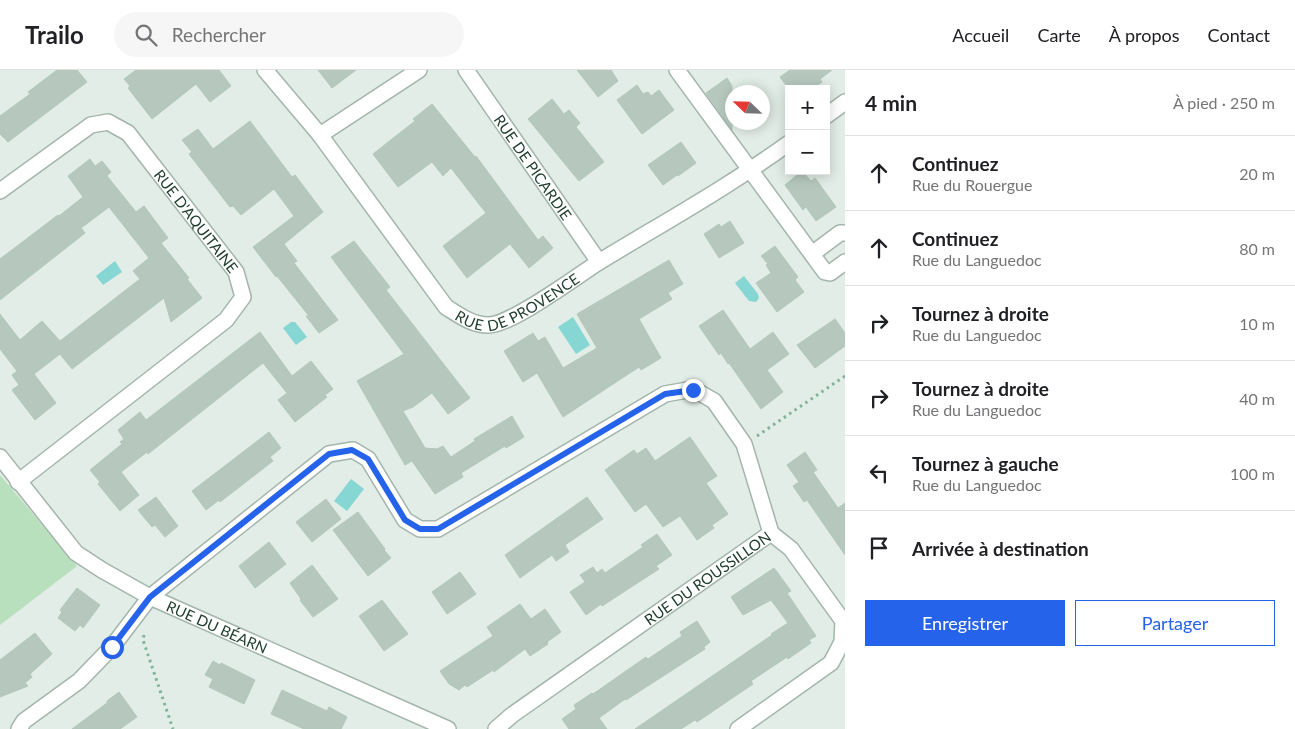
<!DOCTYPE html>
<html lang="fr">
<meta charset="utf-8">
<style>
body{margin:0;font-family:Lato,sans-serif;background:#f6f6f6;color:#202124}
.controls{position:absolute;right:15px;top:15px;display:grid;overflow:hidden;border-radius:0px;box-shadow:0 2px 12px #0003}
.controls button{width:45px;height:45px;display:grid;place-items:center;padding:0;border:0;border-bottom:1px solid #e0e0e0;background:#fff;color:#202124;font:25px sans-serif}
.compass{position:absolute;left:725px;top:15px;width:45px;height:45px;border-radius:50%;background:#fff;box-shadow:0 2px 12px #0003;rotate:293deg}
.stop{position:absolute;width:15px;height:15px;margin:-11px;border:4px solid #2563eb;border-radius:50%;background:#fff}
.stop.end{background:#2563eb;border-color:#fff;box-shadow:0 1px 5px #0008}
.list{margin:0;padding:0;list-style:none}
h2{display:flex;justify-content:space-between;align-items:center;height:65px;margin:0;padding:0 20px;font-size:21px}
h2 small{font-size:16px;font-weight:400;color:#757577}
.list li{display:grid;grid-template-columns:32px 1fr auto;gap:15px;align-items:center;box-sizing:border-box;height:75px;padding:0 20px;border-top:1px solid #e0e0e0}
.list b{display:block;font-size:19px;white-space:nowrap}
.list p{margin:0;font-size:16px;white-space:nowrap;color:#757577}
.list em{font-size:16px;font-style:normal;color:#757577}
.actions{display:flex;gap:10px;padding:15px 20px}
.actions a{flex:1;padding:11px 0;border:1px solid #2563eb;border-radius:0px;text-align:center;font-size:18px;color:#2563eb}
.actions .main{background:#2563eb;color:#fff}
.icon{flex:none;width:28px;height:28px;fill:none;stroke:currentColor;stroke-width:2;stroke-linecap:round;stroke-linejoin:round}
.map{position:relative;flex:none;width:845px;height:659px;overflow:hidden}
header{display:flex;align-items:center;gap:30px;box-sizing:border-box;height:70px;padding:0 25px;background:#fff;border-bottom:1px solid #e0e0e0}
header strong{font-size:24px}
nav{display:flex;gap:28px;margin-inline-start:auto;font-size:18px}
.search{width:350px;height:45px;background:#f6f6f6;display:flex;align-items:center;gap:12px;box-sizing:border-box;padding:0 18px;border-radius:28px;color:#757577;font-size:19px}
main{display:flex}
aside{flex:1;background:#fff}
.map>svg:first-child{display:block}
</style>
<header>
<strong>Trailo</strong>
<div class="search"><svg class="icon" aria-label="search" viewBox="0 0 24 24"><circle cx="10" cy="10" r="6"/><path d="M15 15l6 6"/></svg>Rechercher</div>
<nav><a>Accueil</a><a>Carte</a><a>À propos</a><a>Contact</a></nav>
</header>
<main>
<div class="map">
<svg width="845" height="659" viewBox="0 0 845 659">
<rect width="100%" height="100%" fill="#e1ede6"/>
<path fill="#b9e0bc" d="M0,405l77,91 -77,59z"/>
<g fill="#86d6d3">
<path d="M115,191l7,11 -19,13 -7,-9z"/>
<path d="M744,206l14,18 1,4 -3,4 -7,-1 -14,-18z"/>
<path d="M573,247l17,28 -14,9 -18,-27z"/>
<path d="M291,252h4l12,15 -11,8 -13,-17z"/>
<path d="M351,409l13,10 -17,22 -13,-10z"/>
</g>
<g fill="#b6c8be" stroke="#b3c7bb">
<path d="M57,0h20l10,12 -79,60 -8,-8v-18l30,-22 -2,-2z"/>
<path d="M136,0h83l12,16 -21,16 -14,-18 -44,35 -24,-31 2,-2 -6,-7z"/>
<path d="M318,0h38l-24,18z"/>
<path d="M577,0h34l7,11 -20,16z"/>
<path d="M790,0h42l-12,9 2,3 -10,7h-23l-9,-12z"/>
<path d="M727,8l5,8v44l-26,-37z"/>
<path d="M637,15l6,9 5,-2 3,4 8,-6 15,20 -32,24 -25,-34z"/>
<path d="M552,29l12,15 5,-4 11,13 -4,4 28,35 -25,19 -51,-62z"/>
<path d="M432,34l43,53 1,-1 62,84 5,-4 10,12 -24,20 -19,-24 -43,34 -24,-32 43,-33 -35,-45 -8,8 -11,-14 -34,25 -25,-33 42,-33 -2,-2z"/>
<path d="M250,51l42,56 3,-2 28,37 -39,32 13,17 -3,2 44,57 -19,13 -13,-17h3l-32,-40 -1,1 -23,-30 41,-31 -20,-27 -33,26 -8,-9 -3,1 -41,-53 3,-2 -10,-12 16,-11 15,20z"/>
<path d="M681,72l15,21 -18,13 -1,-1 -14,10 -15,-20z"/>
<path d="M90,89l5,7 7,-5 9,11 -4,4 29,36 8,-6 24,32 -7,5 28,35 -2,1 15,19 -31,24 -7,-24 -92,71 -12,-15 -26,20 22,29 -21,17 -23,-30 7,-5 -7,-10 5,-4 -17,-22v-35l20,26 22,-19 18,20 80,-62 -7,-8 16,-13 -40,-51 -28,21 4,5 -85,67v-41l58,-44 1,1 24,-19 -15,-21z"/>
<path d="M802,101l9,10 4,-3 21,29 -20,14 -10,-14 -3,3 -18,-25z"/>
<path d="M730,151l14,22 -25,15 -15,-24 15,-10 2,3z"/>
<path d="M354,171l36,46 -4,3 84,108 -22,16 -16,-21 -19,14 -10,4 22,37 12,1 6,-3 8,11 24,-16 -1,-2 38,-23 12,21 -18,11 -1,-2 -44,27 2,4 -28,17 -23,-33 -7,4 -48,-84 47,-27 -73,-97z"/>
<path d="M775,176l23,31 -3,3 9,12 -27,20 -21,-29 15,-10 -5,-8 2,-1 -7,-8z"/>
<path d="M669,190l14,24 -15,9 4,6 -33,20 22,39 -20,12 -2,-3 -76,50 -26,-44 -14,9 -19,-31 29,-18 5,8 7,-4 18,31 34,-20 -20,-34z"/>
<path d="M723,240l27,39 23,-17 16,22 -22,16 16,22 -22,17 -32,-46 -1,1 -7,-11 -2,2 -20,-29z"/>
<path d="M835,249l10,14v13l-30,22 -18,-23z"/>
<path d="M260,262l32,44 19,-15 22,28 -8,6 2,2 -32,25 -17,-22 9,-7 -24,-30 -115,91 -1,-2 -26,20 18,23 -19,16 -22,-27 2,-2 -10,-12 32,-26 -2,-2 4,-3 -6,-9 22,-18 6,8z"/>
<path d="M269,362l12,16 -11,9 3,4 -53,41 -1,-2 -13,10 -14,-19z"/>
<path d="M690,367l27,39 -11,7 22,31 -16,11 2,3 -17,12 -17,-24 -17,11 -17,-23 -11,8 -30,-42 29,-20 3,4 9,-6 9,13z"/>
<path d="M805,382l12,18 -4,2 25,36 7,-5v52l-38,-55 -3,2 -11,-16 6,-4 -12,-17z"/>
<path d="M156,427l22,29 -13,11 -10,-12 -3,2 -14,-17z"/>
<path d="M587,427l16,22 -38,26 4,7 -13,9 -4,-6 -32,23 -15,-23z"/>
<path d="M326,429l15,20 -29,23 -16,-20z"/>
<path d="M358,442l27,37 -1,1 7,8 -23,18 -35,-46z"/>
<path d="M657,464l15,21 -16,11 3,3 -57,37 -1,-2 -15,11 -16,-23 15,-10 -5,-7 13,-8 4,6 5,-4 3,4 38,-26 -2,-2z"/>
<path d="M269,472l17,22 -31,24 -16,-22z"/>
<path d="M312,495l26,34 -25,18 -13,-17 1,-1 -11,-16z"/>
<path d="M774,498l17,23 -4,2 29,43 -7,4 2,3 -23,16 -1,-2 -36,24 2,3 -56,38 -2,-2 -14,9h-46l137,-94 -1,-1 17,-11 -17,-23 -28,15 -12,-18z"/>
<path d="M460,502l16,22 -29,20 -15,-22z"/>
<path d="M77,518l23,17 -17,23 -3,-3 -5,6 -17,-13 4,-6 -2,-2z"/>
<path d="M382,530l26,34 -24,17 -25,-35z"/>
<path d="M520,534l11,15 14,-10 16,23 -14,10 1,2 -18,12 -5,-7 -31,23 -1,-2 -26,17 -2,-2 -6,5 -10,-6 -9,-13 53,-35 -6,-9z"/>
<path d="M697,551l13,21 -6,5 1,2 -79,51 -1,-1 -26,19 8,11h-38l-7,-10 14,-10 -2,-4 18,-12 1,1 53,-37 2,2 34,-23 -2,-4z"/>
<path d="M35,563l17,21 -22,20 2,3 -7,6 3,3 -28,11v-37z"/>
<path d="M213,591l7,4 1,-2 34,17 -11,24 -35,-17 4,-8 -8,-4z"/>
<path d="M282,620l45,21 2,-4 18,10 -6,12h-37l-33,-15z"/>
<path d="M119,622l18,25 -17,12h-48l35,-26v-2z"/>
</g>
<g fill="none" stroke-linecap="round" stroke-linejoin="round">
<g stroke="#a3b5ac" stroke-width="18">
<g id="street">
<path id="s1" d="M265,0l55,65 126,172c13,8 26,18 42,18 22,1 89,-49 111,-63 64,-39 129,-75 190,-119"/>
<path id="s2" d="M466,0l133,192"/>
<path d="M677,0l148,202 5,1 15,-11"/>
<path d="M826,46l19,-14"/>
<path d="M320,65l99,-65"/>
<path id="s3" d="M0,121l91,-66 17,-3 20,11 108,139 7,25 -17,23 -208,162"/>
<path d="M812,184l28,-21h5"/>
<path id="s4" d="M0,387l76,96 26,17 48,27 298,132"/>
<path d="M19,659l5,-8 55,-40 33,-34 38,-50 179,-143 24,-4 15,9 37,61 15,9h18l227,-135 28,-5 21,12 30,43 27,89"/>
<path id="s5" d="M496,659l16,-14 259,-182"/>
<path d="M738,659l93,-66 11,-21 1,-21 -52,-72 -20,-16"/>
</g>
</g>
<g stroke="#80b399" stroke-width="3" stroke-dasharray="2.5 4" stroke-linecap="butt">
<path d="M757,366l88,-60"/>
<path d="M144,565l-1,5 30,89"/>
</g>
<use href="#street" stroke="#fff" stroke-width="15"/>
</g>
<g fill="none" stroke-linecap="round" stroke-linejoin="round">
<path stroke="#2563eb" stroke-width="6" d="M112,577l38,-50 179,-143 23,-4 16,9 37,61 15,9h18l227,-135 28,-4"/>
</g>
<g text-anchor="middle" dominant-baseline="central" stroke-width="4" stroke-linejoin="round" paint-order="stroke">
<g font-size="15" fill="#203f31" stroke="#f2f9f4">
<text stroke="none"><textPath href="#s2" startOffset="118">RUE DE PICARDIE</textPath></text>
<text stroke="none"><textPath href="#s3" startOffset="264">RUE D'AQUITAINE</textPath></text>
<text stroke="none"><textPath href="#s1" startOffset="379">RUE DE PROVENCE</textPath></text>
<text stroke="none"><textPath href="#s5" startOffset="260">RUE DU ROUSSILLON</textPath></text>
<text stroke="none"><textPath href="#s4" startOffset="282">RUE DU BÉARN</textPath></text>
</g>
</g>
</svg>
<div class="controls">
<button>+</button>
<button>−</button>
</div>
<svg class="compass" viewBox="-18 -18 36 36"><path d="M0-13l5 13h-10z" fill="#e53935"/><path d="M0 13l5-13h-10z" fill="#757577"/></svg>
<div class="stop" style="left:112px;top:577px"></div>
<div class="stop end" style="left:693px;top:320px"></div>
</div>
<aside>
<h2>4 min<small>À pied · 250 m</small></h2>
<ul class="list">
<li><svg class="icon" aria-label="ahead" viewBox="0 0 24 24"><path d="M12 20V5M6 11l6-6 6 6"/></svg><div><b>Continuez</b><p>Rue du Rouergue</p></div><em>20 m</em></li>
<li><svg class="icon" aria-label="ahead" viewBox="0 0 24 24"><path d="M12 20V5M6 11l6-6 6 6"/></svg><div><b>Continuez</b><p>Rue du Languedoc</p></div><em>80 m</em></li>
<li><svg class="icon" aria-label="right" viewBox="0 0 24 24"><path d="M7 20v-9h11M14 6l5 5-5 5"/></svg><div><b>Tournez à droite</b><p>Rue du Languedoc</p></div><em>10 m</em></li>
<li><svg class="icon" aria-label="right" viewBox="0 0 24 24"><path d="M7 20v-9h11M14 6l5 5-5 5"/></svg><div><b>Tournez à droite</b><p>Rue du Languedoc</p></div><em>40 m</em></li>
<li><svg class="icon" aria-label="left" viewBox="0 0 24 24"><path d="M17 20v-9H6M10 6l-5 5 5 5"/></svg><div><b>Tournez à gauche</b><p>Rue du Languedoc</p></div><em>100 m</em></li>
<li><svg class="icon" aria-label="arrive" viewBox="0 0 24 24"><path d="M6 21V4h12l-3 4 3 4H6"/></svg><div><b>Arrivée à destination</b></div></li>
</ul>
<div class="actions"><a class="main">Enregistrer</a><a>Partager</a></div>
</aside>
</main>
